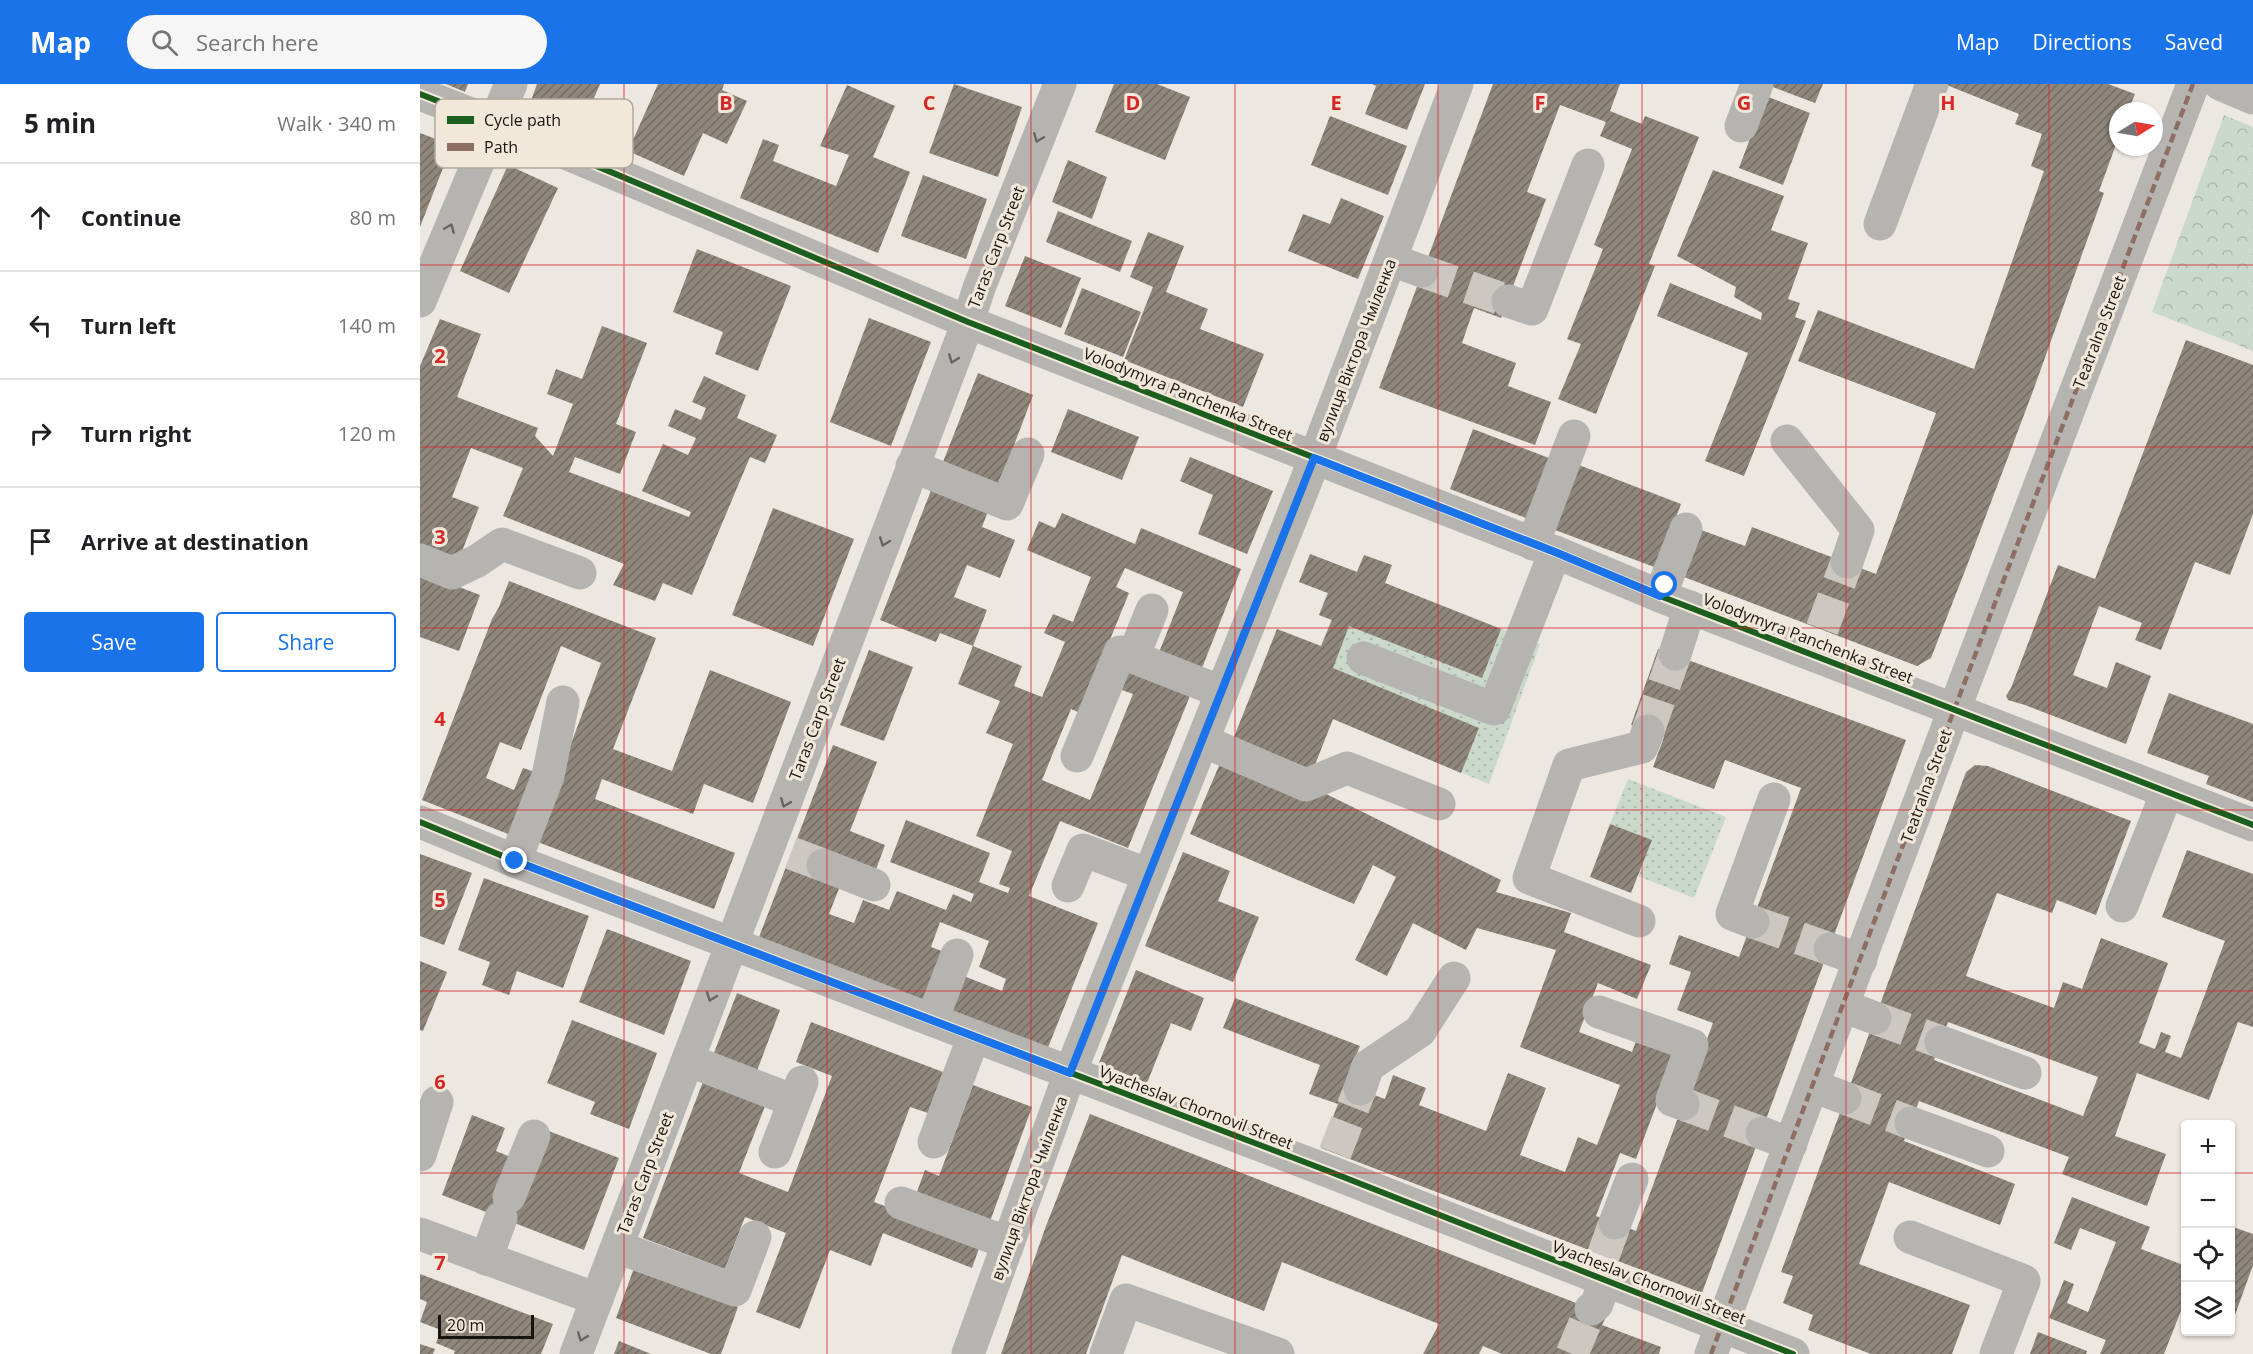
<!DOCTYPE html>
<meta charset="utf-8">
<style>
body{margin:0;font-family:"Open Sans",sans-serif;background:#f6f6f6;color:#202124}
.controls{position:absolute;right:18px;bottom:18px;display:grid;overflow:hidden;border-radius:6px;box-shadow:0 2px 4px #0004}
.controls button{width:54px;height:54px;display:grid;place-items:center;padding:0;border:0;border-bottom:2px solid #e0e0e0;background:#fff;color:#202124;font:30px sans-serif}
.compass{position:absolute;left:1689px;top:18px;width:54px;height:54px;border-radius:50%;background:#fff;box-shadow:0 2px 4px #0004;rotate:79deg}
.scale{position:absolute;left:18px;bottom:15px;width:96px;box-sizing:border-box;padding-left:6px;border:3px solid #181410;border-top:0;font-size:16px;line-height:21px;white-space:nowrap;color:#181410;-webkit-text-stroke:4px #f2e8da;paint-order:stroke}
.stop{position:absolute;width:18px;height:18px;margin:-14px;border:4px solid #1a73e8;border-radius:50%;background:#fff}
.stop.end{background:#1a73e8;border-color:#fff;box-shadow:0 2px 6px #0008}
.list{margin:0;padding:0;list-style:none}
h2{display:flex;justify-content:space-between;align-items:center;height:78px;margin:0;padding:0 24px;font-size:26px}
h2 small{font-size:20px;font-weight:400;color:#757577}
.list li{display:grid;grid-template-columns:39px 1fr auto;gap:18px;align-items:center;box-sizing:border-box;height:108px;padding:0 24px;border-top:2px solid #e0e0e0}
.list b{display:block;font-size:22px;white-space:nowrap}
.list em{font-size:20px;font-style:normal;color:#757577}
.actions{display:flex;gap:12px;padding:18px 24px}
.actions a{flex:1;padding:14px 0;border:2px solid #1a73e8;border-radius:6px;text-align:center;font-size:21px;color:#1a73e8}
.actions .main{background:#1a73e8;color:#fff}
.icon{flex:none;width:33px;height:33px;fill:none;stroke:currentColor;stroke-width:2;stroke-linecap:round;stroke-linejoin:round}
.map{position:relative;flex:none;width:1833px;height:1270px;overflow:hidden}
header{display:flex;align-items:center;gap:36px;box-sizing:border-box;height:84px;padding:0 30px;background:#1a73e8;color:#fff}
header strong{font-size:28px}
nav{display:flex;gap:33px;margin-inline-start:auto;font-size:21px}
.search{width:420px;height:54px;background:#f6f6f6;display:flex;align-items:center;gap:15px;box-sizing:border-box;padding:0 21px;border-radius:33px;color:#757577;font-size:22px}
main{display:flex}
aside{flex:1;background:#fff}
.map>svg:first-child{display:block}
</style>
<header>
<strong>Map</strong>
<div class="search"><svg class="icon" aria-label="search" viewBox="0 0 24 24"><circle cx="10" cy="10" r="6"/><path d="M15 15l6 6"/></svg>Search here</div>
<nav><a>Map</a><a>Directions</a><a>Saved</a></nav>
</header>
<main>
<aside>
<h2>5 min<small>Walk · 340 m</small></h2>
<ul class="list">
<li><svg class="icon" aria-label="ahead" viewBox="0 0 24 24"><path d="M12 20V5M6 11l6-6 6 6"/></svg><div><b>Continue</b></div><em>80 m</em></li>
<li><svg class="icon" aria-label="left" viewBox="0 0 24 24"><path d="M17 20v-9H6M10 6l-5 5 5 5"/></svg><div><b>Turn left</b></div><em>140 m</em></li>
<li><svg class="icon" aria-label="right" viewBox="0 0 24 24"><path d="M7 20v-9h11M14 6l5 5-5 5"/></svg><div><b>Turn right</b></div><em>120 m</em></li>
<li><svg class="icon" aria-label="arrive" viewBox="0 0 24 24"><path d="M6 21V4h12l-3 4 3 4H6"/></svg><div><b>Arrive at destination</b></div></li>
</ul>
<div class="actions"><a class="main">Save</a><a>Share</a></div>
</aside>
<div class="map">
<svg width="1833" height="1270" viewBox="0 0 1833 1270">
<defs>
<pattern id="grass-dots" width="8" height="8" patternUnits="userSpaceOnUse" patternTransform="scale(1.5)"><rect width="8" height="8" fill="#cad9cb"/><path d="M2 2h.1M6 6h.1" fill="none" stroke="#adb9ad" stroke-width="1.8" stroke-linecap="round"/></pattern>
<pattern id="park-crowns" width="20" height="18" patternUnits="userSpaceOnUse" patternTransform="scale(1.5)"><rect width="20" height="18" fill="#cad9cb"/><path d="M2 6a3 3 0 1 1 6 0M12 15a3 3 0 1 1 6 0" fill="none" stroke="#adb9ad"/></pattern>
<pattern id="building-hatch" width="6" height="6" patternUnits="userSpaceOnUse" patternTransform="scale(1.5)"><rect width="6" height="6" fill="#8f877c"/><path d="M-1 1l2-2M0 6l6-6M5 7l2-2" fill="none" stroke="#746d64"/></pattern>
</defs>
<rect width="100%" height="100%" fill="#ece7e0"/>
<g fill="url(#grass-dots)">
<path d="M890,470l47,18 7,-17 28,10 -7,18 155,61 -51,140 -156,-65 18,-44 -36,-14 16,-41 -12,-5 8,-22 -28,-11z"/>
<path d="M1208,695l98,38 -32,81 -56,-22 13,-36 -41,-16z"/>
</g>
<path fill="url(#park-crowns)" d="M1804,31l29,12v224l-101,-39z"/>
<g fill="url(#building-hatch)" fill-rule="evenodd">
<path d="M26,0h22l-3,8z"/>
<path d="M117,0h63l-21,49 -51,-24z"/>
<path d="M238,0h66l-2,6 25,11 -20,43 -24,-11 -19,43 -56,-25z"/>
<path d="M534,0l68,23 -24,70 -69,-24z"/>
<path d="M694,0h43l33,13 -25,63 -70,-28z"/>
<path d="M952,0h53l-18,46 -42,-16 11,-28z"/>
<path d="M1073,0h127l-10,27 32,13 3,-8 54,21 -50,127 6,2 -59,148 -38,-15 23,-55 -14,-5 36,-90 -9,-4 38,-96 -32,-13 6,-14 -46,-17 -33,87 19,7 -45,119 -27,-10 -12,35 54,20 -8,23 43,16 -16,43 -156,-57z"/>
<path d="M1345,0h58l-8,19z"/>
<path d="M1524,0h164l27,10 -7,17h-10v28l-19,52 5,2 -71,198 -65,172 -37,95 -14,8 -233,-89 17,-47 44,16 7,-19 124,47 60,-161 -138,-52 20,-51 156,59 70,-198 -13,-5 11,-32 -27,-10 4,-10z"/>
<path d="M427,1l48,21 -22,51 37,15 -32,81 -138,-55 23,-59 16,6 -6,16 63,25 13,-31 -29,-9z"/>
<path d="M1346,12l44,17 -27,72 -44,-17z"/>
<path d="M910,32l77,30 -19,49 -77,-30z"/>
<path d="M0,49l32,12 -32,82z"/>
<path d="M648,76l39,17 -15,42 -40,-17z"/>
<path d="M88,81l50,23 -49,105 -49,-22z"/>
<path d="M1293,86l71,26 -13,34 37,13 -20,56 12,4 -5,14 11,4 -62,155 -39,-15 43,-108 -91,-37 13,-33 91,37 1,-7 -28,-16 2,-10 -59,-31z"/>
<path d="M503,91l64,24 -21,60 -65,-23z"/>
<path d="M921,114l43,18 -26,63 -70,-28 15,-37 27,10z"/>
<path d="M638,127l74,30 -12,31 -74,-30z"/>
<path d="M728,148l36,14 -18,46 42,17 -8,20 64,25 -21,53 -119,-47 29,-73 -23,-10z"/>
<path d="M277,165l94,37 -33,85 -43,-17 8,-22 -50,-20z"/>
<path d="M605,172l56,22 -20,50 -56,-22z"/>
<path d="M662,204l59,24 -18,45 -59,-23z"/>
<path d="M449,234l62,24 -40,104 -61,-24z"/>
<path d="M20,235l41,15 -24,63 81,31 -3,8 18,20 20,-52 -26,-10 9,-25 26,10 20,-53 45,17 -31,81 20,8 -16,42 -45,-17 -6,15 120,45 2,-5 -49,-21 21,-47 25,11 8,-17 -28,-12 7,-17 26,11 5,-12 -14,-6 12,-26 42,19 -9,23 40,17 -12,28 -15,-6 -58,138 -29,-12 -8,18 -42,-16 11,-21 -121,-48 20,-48 -52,-20 -19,49 27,10 -21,55 -38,-14v-182z"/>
<path d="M1766,256l67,25v149l-23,61 -35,-13 -34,88 -26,-10 7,-17 -43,-17 -26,69 34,13 9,-26 35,14 -25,68 -101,-39 -17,-5 -2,-4 5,-8 47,-123 37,14z"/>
<path d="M558,289l55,22 -34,90 -56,-23z"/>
<path d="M648,325l71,28 -17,43 -71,-28z"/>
<path d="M1053,345l84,32 -23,60 -84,-32z"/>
<path d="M770,373l83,34 -26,63 -49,-20 15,-39 -33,-14z"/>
<path d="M1151,378l110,42 -24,64 -110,-41z"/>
<path d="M512,404l56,23 -6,16 33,13 -15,38 -33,-13 -13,32 33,13 -14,36 -33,-13 -4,9 -56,-22z"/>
<path d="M353,424l81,31 -41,107 -81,-31z"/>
<path d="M642,429l73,31 6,-16 100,41 -41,104 -42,-18 25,-63 -58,-24 -9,19 13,6 -49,120 -9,-4 -29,71 48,20 43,-106 -14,-5 10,-24 63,26 -64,157 -68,-27 -31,75 69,27 -51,127 -100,-40 14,-35 41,16 4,-12 -27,-12 10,-26 -49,-19 -9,25 16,6 -19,49 -169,-65 74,-192 44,17 -27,69 35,14 -11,30 -32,6 -13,33 25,9 9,-23 26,10 8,-19 49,19 7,-16 18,8 3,-8 -84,-32 16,-42 84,33 -11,29 29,11 2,-5 -11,-4 13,-33 -36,-15 37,-92 -27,-11 14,-32 -42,-17 15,-38 49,20 -8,20 28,11 23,-55 -21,-9 9,-19 20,8 18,-45 -64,-27 12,-29 16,7z"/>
<path d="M890,470l47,18 7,-17 28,10 -7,18 116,46 -19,49 -133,-52 -16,42 146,60 -18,45 -128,-54 -22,56 -79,-33 45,-113 44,17 11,-26 -13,-5 9,-22 -29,-11z"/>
<path d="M0,488l60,23 -21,56 -39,-14z"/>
<path d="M89,497l147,57 -43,111 59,22 38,-101 81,32 -38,101 -49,-19 -11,30 -91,-35 -7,20 140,54 -21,56 -179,-68 66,-178 -40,-17 -40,104 -21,-8 -14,36 28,12 9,-22 15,5 -25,63 -91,-36 70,-181 7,-12z"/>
<path d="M1238,565l248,91 -204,553 -381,-145 17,-44 -29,-10 11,-29 -97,-37 12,-30 125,48 -15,38 40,15 8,-24 33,13 -7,17 67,26 22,-58 38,15 -26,67 45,17 13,-35 19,8 23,-60 -100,-38 36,-97 -79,-22 -11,22 -53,-27 -26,53 -32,-16 41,-83 -23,-12 -19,39 -164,-70 31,-73 95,28 185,91 -5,12 75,21 -7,19 87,33 -14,34 -39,-16 -19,49 53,20 4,-11 39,15 -39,103 -16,-6 -24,63 40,15 77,-208 -36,-13 14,-38 -22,-8 10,-29 60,22 62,-169 -76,-28 -11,29 -61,-22 11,-30 -33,-12z"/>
<path d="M449,566l44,17 -29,74 -44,-16z"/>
<path d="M1749,609l84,31v78l-47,-18 3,-8 -62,-23z"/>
<path d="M1555,681l13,1 143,55 -35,94 -39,-15 -5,13 -55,-20 -31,83 88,32 9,-26 19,7 19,-51 67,25 -29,80 16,6 6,-17 10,4 -6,16 16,6 44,-117 -63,-24 25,-67 66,24v153l-15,-5 -29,78 -72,-27 -22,63 51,18 -19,52 -85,-32 7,-17 -150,-56 -15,40 111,43 -15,41 -111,-43 -30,82 111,41 -18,49h-81l-63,-24 5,-15 -30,-12 10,-27 -12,-4 185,-500zM1528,938l150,55 -15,39 -149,-56z"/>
<path d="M1190,740l42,16 -21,53 -41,-16z"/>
<path d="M763,768l47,19 -12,30 41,16 -26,65 -88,-36z"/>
<path d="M0,770l52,19 -28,72 -24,-9z"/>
<path d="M64,794l105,38 -26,72 -46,-17 -8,24 -27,-10 8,-23 -32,-12z"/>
<path d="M187,845l84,32 -27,74 -85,-33z"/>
<path d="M0,877l27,11 -24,59 -3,-1z"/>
<path d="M716,886l68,28 -13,33 -20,-8 -24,60 -48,-20z"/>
<path d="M317,909l43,17 -25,66 19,7 -35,90 49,19 44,-116 -36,-14 15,-40 132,50 -15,41 -18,-6 -36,95 107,41 -9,25 -89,-35 -12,33 -41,-16 -30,79 -44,-17 30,-79 -41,-16 -20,52 -82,-31z"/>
<path d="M152,936l85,33 -28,76 -39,-15 5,-12 -48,-19z"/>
<path d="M553,1001l59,22 -43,117 -74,-27 10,-27 14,6z"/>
<path d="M670,1030l517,201 -5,10 59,22 -2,7h-157l-19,-8 -4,8h-56l16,-30 -157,-62 -18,49 -142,-56 -36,99h-85l45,-128z"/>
<path d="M52,1031l33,13 -9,23 17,7 33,-28 73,28 -35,92 -142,-55z"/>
<path d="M1652,1113l78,30 -9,22 45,17v32l-22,56h-64l6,-14 -57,-22 15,-38 10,4 -7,19 21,9 28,-70 -36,-14 -9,22 -17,-7z"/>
<path d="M1810,1142l23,8v31l-19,53 -4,-1z"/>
<path d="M214,1184l104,39 -17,47h-10l-95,-36z"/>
<path d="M0,1190l133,50 -12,30h-87l1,-3 -19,-8 5,-13 -21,-8 7,-20 -7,-3z"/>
<path d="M1618,1248l49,19 -1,3h-56z"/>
<path d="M199,1257l32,13h-37z"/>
<path d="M0,1260l15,5 -2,5h-13z"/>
</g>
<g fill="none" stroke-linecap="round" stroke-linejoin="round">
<g stroke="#ccc7c1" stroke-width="33" stroke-dasharray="33 16" stroke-linecap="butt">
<path d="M1002,187l86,30"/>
<path d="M1402,545l25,-67"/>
<path d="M1228,647l27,-77"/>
<path d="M371,769l32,12"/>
<path d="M1333,838l77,27"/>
<path d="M1455,934l66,24"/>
<path d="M1425,1014l66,25"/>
<path d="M1263,1020l79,29"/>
<path d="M915,1069l25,-64"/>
<path d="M1183,1172l12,-33"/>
<path d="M1152,1270l19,-45"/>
</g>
<g stroke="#b6b4b1" stroke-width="33">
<path d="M1800,0l33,14"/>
<path d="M0,10l74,29 474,199 587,230 105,44 593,229"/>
<path d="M1321,42l16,-42"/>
<path d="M1460,140l52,-140"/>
<path d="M971,176l31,11"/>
<path d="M0,217l91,-217"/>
<path d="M1088,217l24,8 56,-144"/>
<path d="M1367,357l71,89 -11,32"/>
<path d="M492,382l95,38 21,-50"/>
<path d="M1113,460l41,-108"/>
<path d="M0,476l32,13 25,-12 25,-17 78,29"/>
<path d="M1240,512l26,-67"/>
<path d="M1255,570l15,-47"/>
<path d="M713,573l19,-47"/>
<path d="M943,574l131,51 61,-157"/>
<path d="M783,657l103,44 41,-17 92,36"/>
<path d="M657,672l43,-104 102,40"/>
<path d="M0,738l95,39 813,310 465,183"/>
<path d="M95,777l33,-85 15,-74"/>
<path d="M403,781l51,20"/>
<path d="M648,802l15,-36 66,25"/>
<path d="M1702,822l38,-96 5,-19"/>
<path d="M1219,837l-110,-43 40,-113 73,-18 6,-16"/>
<path d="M1333,838l-21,-8 42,-115"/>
<path d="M1410,865l31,11"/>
<path d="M1423,922l32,12"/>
<path d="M1179,928l93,33 -20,55 11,4"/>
<path d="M512,936l25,-65"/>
<path d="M1521,958l84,31"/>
<path d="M268,976l106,41"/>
<path d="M1393,1002l32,12"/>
<path d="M940,1005l8,-23 52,-35 34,-53"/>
<path d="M1491,1039l77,28"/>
<path d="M1342,1049l29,11"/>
<path d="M514,1058l40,-106"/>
<path d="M355,1068l27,-70"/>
<path d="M0,1071l17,-53"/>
<path d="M89,1113l25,-61"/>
<path d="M481,1119l107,40"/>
<path d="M1195,1139l17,-44"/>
<path d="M0,1150l177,65"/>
<path d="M1490,1153l114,44 -28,73"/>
<path d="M197,1163l118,43 20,-53"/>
<path d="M66,1175l15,-41"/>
<path d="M1171,1225l6,-5 8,-25"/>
<path d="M156,1270l392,-1032 11,-34 81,-204"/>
<path d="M548,1270l102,-281 236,-592 151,-397"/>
<path d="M686,1270l20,-54 152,54"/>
<path d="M1291,1270l237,-628 245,-642"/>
</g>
<path stroke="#8d6e63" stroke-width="4.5" stroke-dasharray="9 4.5" stroke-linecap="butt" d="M1291,1270l237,-628 245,-642"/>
<g stroke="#f2e8da" stroke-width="10">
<g id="cycleway">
<path d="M0,10l74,29 474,199 587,230 105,44 593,229"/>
<path d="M0,738l95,39 813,310 465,183"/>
</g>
</g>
<use href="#cycleway" stroke="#1b5e20" stroke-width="6"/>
</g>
<defs><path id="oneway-chevron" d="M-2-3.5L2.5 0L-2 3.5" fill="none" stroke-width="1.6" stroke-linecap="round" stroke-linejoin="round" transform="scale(1.5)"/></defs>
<g stroke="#676460">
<use href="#oneway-chevron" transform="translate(618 54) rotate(112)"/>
<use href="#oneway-chevron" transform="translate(30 144) rotate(-67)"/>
<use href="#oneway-chevron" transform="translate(533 275) rotate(111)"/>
<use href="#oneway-chevron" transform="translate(464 458) rotate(111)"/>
<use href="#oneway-chevron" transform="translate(365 719) rotate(111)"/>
<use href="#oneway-chevron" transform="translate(291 913) rotate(110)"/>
<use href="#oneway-chevron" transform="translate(162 1253) rotate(111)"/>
</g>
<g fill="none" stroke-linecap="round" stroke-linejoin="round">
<path stroke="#1a73e8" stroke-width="8" d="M95,777l555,212 244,-615 241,94 105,44 5,-11"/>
</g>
<path fill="none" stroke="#d62828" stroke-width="1.5" stroke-opacity="0.55" d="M204,0v1270M407,0v1270M611,0v1270M815,0v1270M1018,0v1270M1222,0v1270M1426,0v1270M1629,0v1270M0,181h1833M0,363h1833M0,544h1833M0,726h1833M0,907h1833M0,1089h1766M1810,1089h23"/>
<g text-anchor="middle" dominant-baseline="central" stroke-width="6" stroke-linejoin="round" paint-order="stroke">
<g font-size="16" fill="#181410" stroke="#f2e8da">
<text transform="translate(576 163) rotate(-69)">Taras Carp Street</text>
<text transform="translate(1679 248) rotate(-69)">Teatralna Street</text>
<text transform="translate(936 266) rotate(-69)">вулиця Віктора Чміленка</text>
<text transform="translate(768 310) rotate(22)">Volodymyra Panchenka Street</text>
<text transform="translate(1388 554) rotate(21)">Volodymyra Panchenka Street</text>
<text transform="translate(397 635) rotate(-69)">Taras Carp Street</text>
<text transform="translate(1506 702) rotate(-70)">Teatralna Street</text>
<text transform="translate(776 1023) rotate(21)">Vyacheslav Chornovil Street</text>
<text transform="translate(225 1089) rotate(-69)">Taras Carp Street</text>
<text transform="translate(609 1104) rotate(-70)">вулиця Віктора Чміленка</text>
<text transform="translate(1229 1198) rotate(21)">Vyacheslav Chornovil Street</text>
</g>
</g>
<rect x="15" y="15" width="198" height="69" rx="9" fill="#f2e8da" stroke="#b1a89d" stroke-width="1.5"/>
<rect x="27" y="32" width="27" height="8" fill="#1b5e20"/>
<rect x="27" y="59" width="27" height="8" fill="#8d6e63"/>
<g font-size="16" fill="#181410">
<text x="64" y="42">Cycle path</text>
<text x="64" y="69">Path</text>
</g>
<g font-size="20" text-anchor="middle" font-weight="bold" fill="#d62828" stroke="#f2e8da" stroke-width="6" stroke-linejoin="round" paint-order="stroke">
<text x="306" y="26">B</text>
<text x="509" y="26">C</text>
<text x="713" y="26">D</text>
<text x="916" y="26">E</text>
<text x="1120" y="26">F</text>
<text x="1324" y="26">G</text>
<text x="1528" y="26">H</text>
<text x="20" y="279">2</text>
<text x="20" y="460">3</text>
<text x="20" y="642">4</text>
<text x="20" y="823">5</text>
<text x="20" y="1005">6</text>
<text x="20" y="1186">7</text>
</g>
</svg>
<div class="controls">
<button>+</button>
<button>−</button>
<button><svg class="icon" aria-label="locate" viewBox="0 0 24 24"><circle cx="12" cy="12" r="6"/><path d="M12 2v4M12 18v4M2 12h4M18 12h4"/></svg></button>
<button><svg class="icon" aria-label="layers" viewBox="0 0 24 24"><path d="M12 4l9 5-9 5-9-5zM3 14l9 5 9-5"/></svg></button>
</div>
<svg class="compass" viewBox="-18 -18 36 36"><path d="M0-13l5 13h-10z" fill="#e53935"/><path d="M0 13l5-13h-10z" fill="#757577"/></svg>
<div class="scale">20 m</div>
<div class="stop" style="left:1245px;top:501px"></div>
<div class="stop end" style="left:95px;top:777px"></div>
</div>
</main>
